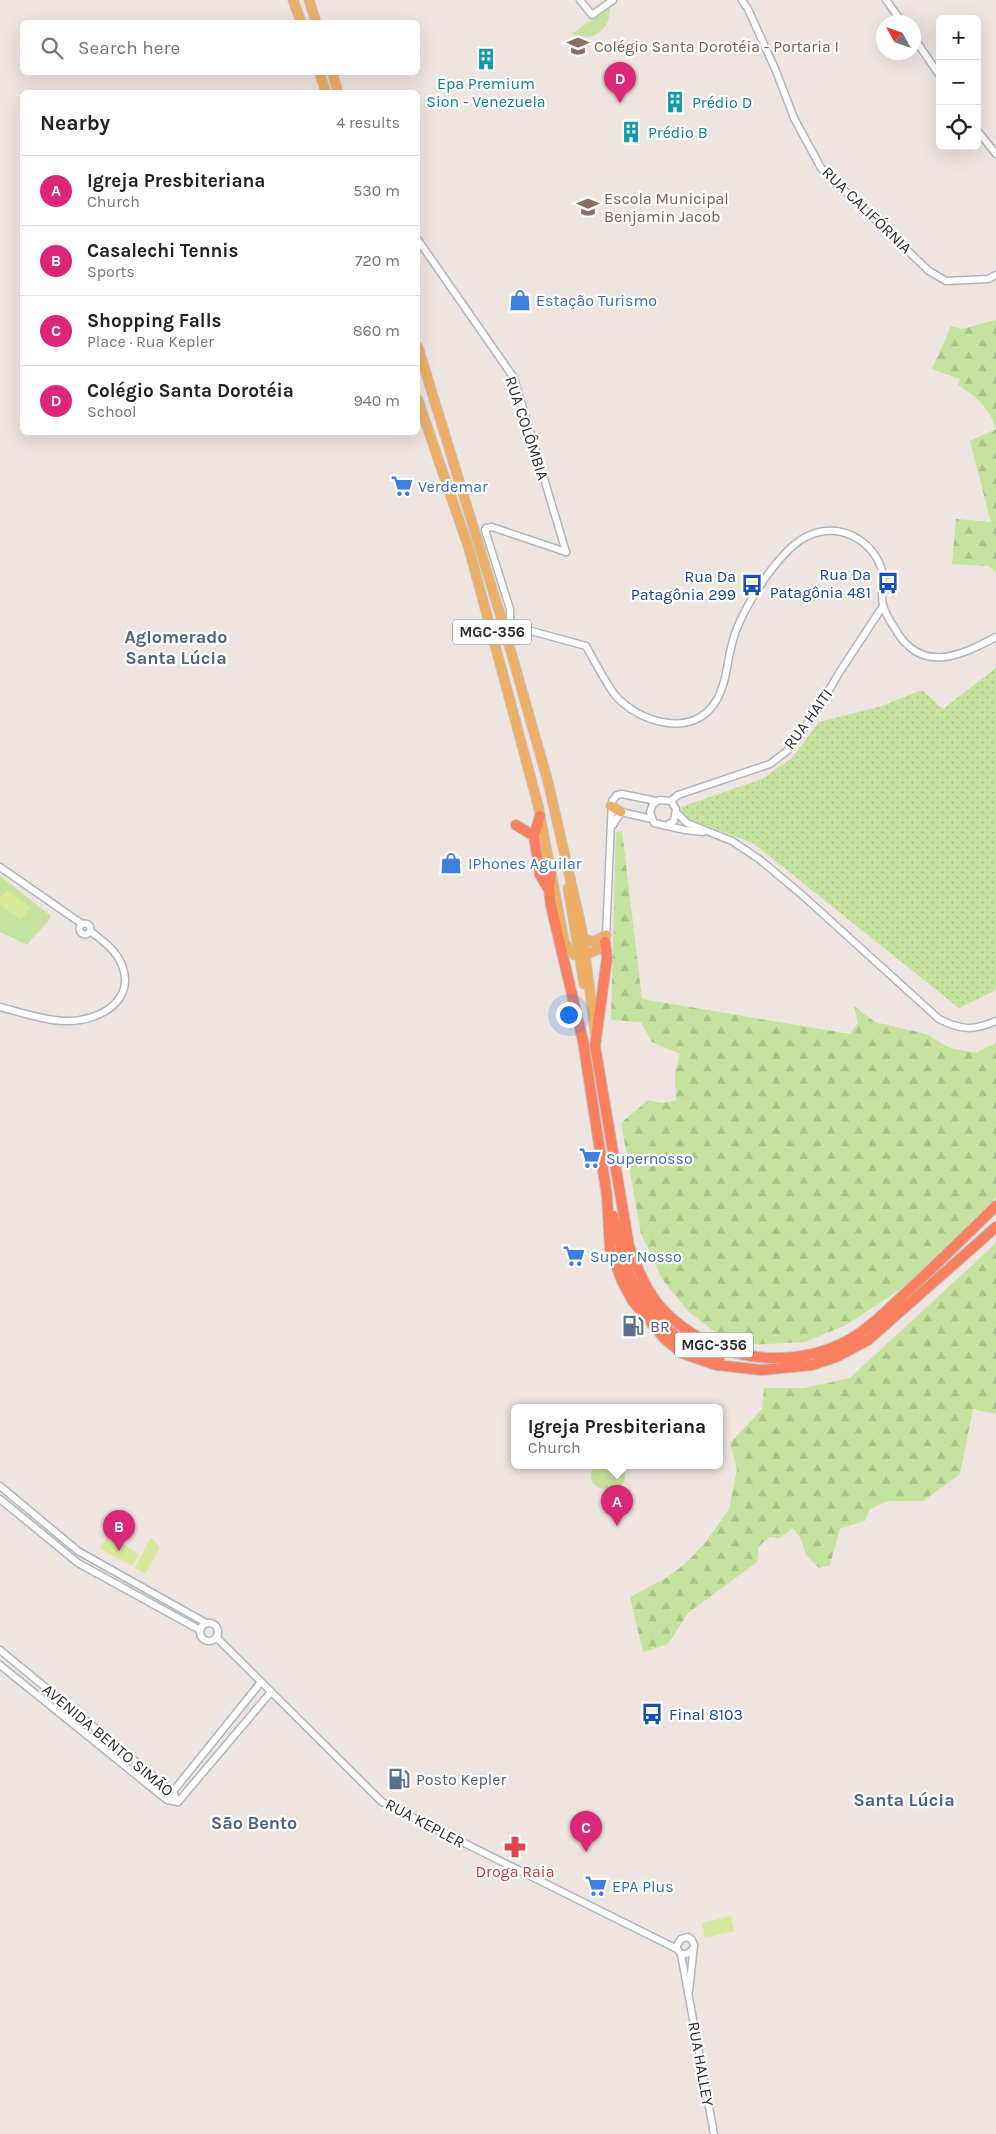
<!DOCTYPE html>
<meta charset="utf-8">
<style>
body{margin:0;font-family:Karla,sans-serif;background:#f2f2f2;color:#222}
.controls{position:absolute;right:15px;top:15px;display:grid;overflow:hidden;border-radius:8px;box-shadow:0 5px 20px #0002}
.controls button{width:45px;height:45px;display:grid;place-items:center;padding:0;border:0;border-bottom:1px solid #e0e0e0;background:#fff;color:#222;font:25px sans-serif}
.compass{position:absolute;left:876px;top:15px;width:45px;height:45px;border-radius:50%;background:#fff;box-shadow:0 5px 20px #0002;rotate:310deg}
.you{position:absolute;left:568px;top:1014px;width:18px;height:18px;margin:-12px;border:4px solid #fff;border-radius:50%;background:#1a73e8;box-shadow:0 0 0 8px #1a73e833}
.badge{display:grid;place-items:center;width:32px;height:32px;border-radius:50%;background:#db2777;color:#fff;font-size:16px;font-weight:700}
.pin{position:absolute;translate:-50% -41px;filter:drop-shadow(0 1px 2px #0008)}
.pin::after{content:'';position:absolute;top:26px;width:18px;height:15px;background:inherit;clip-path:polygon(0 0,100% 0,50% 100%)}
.popup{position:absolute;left:511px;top:1404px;width:212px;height:65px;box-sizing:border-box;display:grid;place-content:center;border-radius:8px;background:#fff;filter:drop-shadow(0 1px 4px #0005);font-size:16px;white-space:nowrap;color:#767676}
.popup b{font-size:19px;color:#222}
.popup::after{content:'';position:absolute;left:50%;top:100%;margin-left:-10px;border:10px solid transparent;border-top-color:#fff}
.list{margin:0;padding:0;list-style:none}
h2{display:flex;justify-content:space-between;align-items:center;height:65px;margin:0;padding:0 20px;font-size:21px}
h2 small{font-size:16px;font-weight:400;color:#767676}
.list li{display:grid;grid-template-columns:32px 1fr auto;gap:15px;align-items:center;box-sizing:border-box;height:70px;padding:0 20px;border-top:1px solid #e0e0e0}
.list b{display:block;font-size:19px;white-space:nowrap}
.list p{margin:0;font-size:16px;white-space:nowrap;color:#767676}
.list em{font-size:16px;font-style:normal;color:#767676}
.icon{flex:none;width:28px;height:28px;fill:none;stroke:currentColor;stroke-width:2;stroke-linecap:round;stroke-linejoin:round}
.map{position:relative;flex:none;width:996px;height:2134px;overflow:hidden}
.search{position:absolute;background:#fff;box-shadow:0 5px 20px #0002;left:20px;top:20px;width:400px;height:55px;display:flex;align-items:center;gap:12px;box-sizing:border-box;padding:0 18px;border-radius:8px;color:#767676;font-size:19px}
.panel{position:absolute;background:#fff;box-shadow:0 5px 20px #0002;left:20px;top:90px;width:400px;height:345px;border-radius:8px}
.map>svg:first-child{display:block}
</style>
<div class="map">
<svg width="996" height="2134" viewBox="0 0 996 2134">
<defs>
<pattern id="grass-dots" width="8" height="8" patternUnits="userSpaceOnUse" patternTransform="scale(1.25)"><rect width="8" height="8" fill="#c5e29e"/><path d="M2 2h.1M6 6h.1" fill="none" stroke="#aac288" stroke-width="1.8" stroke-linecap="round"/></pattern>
<pattern id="forest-firs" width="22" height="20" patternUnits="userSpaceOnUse" patternTransform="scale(1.25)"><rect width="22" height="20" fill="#c5e29e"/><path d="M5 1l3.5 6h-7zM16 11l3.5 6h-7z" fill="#aac288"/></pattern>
</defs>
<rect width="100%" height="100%" fill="#eee4e0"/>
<path fill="url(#grass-dots)" d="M996,668v322l-37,18 -206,-165 -67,-25 -5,-11 81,-28 30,-21 27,-36 63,-16 40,-16 21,19z"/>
<g fill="url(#forest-firs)">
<path d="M996,320v108c-7,-20 -20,-33 -38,-43l2,-6 -28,-10 19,-43 11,3z"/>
<path d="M996,429v143l-8,-6 -36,-2 4,-45 35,3 -21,-81z"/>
<path d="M622,831l20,168 208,35 8,-11 -4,-17 21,16 51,12 24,14 26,5 20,-10v155l-95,91 -55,36 -41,17 -58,3 -32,-13 -27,-21 -26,-32 -21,-46 -20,-110 27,-23 13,3 15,-2 -1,-29 5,-18 -28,-12 -11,-20 -30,-2 5,-188z"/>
<path d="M996,1243v168l-1,3 -22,-5 -13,65 -37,27h-35l-18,8 -5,12 -25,7 -10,37 -11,3 -13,-13 -5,-16 -8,-11 -14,10 -9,-1 -11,9 -2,16 -69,51 -20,31 -25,8 -13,-55 36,-19 20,-15 20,-21 23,-33 8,-40 -7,-26 32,-34 2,-21h40l46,-10z"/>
</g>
<g fill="#c5e29e">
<path d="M610,7c1,22 -18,37 -38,27z"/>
<path d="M0,876l51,40c-6,12 -18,18 -23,29l-28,-13z"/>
<path d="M594,1465h28c18,32 -46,33 -28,0z"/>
</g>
<g fill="#d9e99b">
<path d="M7,890l23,17 -9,13 -21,-16v-6z"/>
<path d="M109,1536l30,18 -7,12 -33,-18z"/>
<path d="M151,1537l9,11 -15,26 -10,-6z"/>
<path d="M731,1916l3,15 -29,7 -3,-15z"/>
</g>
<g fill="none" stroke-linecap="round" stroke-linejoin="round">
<g stroke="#b0b5bc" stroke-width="9">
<g id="minor">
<path d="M580,0l12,15 21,-15"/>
<path d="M742,0l6,9 28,62 18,47 27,50 108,103 17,10 42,-2 8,-4"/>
<path d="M886,0l16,22"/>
<path d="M914,38l26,38"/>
<path d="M977,130l19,24"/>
<path d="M418,240l96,138 52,174"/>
<path d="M485,530l25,79v31"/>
<path d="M485,530l1,-2 6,-1 74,25"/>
<path d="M509,622l4,4 73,20c9,16 18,34 29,49 24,28 79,44 101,6 11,-18 11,-41 17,-61 9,-31 47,-93 77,-105 30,-12 60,4 71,32 4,12 -1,26 2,38 2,9 9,19 14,27 26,42 65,23 99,5"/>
<path d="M671,801l7,-6 92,-31 18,-14 30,-41 21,-36 44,-67"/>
<path d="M677,813l10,10 45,18 27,18 42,35 138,125c22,11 34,12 57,2"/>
<path d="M613,825l8,-13 31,7"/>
<path d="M667,825l7,-4 2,-12 -5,-8 -12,-1 -6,4 -3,8 4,11 31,7 18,2"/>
<path d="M0,867l82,57"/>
<circle cx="85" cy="929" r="5.5"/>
<path d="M606,935l6,-134 5,-6 5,-1 34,7"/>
<path d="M0,1007c19,5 50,15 68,14 31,0 68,-20 54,-56 -6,-15 -20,-25 -32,-34"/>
<path d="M0,1486l78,65 128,72"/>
<path d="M0,1499l78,64 122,67"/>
<circle cx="209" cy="1632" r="9"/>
<path d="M216,1637l166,165 295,147 4,5h6l6,-5"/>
<path d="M0,1650l173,142 5,10"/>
<path d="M0,1665l167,135 11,2"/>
<path d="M171,1794l90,-112"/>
<path d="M178,1802l93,-110"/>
<path d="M677,1949v-4l4,-6 7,-2 4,3 2,5 -5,46"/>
<path d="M681,1954l33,180"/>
</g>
</g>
<g stroke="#c4c4c4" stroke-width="11">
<g id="major">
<path d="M293,0l8,22"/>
<path d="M309,0l7,22"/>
<path d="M319,72l7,20"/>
<path d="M332,72l6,20"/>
<path d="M418,347l86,280 44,155 34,148 13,101"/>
<path d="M418,400l52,152 68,253 27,140"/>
<path d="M611,806l10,6"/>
<path d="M568,888l16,96"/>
<path d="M583,938l10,4 13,-7"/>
<path d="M565,944l9,11h12l16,-8 4,-12"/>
</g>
</g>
<g stroke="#c4c4c4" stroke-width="12">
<g id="highway">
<path d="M516,825l18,11 6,39 9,15"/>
<path d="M534,836l6,-20"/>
<path d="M551,869l-2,21 2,16 32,135 24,155 3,53 12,32 10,19 33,39 17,14 34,12 46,5 50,-5 24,-8 32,-17 128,-113"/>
<path d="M605,942l2,16 -12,88 34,200c16,47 34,74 79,96 43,22 97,21 139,-1 19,-10 35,-26 50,-40 34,-31 66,-63 99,-95"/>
<path d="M613,1216c6,21 9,44 18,63 18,36 49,69 88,81"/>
</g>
</g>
<use href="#minor" stroke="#fff" stroke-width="6"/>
<use href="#major" stroke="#edaf65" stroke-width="9"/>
<use href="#highway" stroke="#f97f5f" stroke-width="10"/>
</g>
<defs>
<g id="school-bare" transform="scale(1.725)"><path d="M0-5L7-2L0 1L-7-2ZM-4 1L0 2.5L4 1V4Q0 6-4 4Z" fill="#8d6e63" stroke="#fff" stroke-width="2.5" paint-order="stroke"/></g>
<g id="building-bare" transform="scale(1.725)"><path d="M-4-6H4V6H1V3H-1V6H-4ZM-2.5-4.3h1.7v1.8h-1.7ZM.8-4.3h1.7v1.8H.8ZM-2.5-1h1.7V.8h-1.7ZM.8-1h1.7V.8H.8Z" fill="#0f9aa8" stroke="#fff" stroke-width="2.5" paint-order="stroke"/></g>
<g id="shop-bare" transform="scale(1.725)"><path d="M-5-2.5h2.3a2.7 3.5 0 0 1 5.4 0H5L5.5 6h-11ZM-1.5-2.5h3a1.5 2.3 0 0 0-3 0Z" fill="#3f7fe0" stroke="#fff" stroke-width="2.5" paint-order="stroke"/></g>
<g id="supermarket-bare" transform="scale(1.725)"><path d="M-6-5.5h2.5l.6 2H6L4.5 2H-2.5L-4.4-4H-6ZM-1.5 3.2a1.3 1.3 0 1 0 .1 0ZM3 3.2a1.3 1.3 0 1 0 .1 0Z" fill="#3f7fe0" stroke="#fff" stroke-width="2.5" paint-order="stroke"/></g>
<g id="bus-bare" transform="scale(1.725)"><path d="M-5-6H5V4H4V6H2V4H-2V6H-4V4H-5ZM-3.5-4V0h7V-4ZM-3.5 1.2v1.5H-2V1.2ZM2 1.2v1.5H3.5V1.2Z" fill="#1a4fb4" stroke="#fff" stroke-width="2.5" paint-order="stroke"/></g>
<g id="fuel-bare" transform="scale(1.725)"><path d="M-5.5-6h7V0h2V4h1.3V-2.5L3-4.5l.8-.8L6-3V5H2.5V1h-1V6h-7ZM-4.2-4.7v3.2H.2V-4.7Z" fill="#5c6f8a" stroke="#fff" stroke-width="2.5" paint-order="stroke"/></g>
<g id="pharmacy-bare" transform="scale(1.725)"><path d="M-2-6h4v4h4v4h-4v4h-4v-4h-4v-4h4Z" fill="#e0444e" stroke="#fff" stroke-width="2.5" paint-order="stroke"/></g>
</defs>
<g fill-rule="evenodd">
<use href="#school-bare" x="578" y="46"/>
<use href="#building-bare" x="486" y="59"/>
<use href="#building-bare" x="675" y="102"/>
<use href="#building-bare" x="631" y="132"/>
<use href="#school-bare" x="588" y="207"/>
<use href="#shop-bare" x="520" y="300"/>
<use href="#supermarket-bare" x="402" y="486"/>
<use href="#bus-bare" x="888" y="583"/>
<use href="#bus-bare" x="752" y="585"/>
<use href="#shop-bare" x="451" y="863"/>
<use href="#supermarket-bare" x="590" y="1158"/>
<use href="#supermarket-bare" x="574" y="1256"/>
<use href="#fuel-bare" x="633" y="1326"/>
<use href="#bus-bare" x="652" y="1714"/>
<use href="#fuel-bare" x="399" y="1779"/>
<use href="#pharmacy-bare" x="515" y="1847"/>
<use href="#supermarket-bare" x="596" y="1886"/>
</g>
<g text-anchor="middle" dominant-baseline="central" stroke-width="4.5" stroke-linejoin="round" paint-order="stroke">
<g fill="#fff" stroke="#6c6c6c" stroke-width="1">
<rect x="453" y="619.5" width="78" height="25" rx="4"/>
<rect x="675" y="1332.5" width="78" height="25" rx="4"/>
</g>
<g font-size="15" font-weight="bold" fill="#2d2d2d">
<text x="492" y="632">MGC-356</text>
<text x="714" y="1345">MGC-356</text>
</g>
<g font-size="16" fill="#785e54" stroke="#fff" text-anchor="start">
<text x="594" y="46">Colégio Santa Dorotéia - Portaria I</text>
<text x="604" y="198">Escola Municipal<tspan x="604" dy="18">Benjamin Jacob</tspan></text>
</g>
<g font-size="16" fill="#0d838f" stroke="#fff" text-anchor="start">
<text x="486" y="83" text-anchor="middle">Epa Premium<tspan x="486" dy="18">Sion - Venezuela</tspan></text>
<text x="692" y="102">Prédio D</text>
<text x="648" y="132">Prédio B</text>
</g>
<g font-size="16" fill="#2d2d2d" stroke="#fff">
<text transform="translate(867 210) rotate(44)">RUA CALIFÓRNIA</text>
<text transform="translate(527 428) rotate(72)">RUA COLÔMBIA</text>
<text transform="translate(808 719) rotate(-54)">RUA HAITI</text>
<text transform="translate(108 1740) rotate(40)">AVENIDA BENTO SIMÃO</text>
<text transform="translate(425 1823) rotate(28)">RUA KEPLER</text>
<text transform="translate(701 2064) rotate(80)">RUA HALLEY</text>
</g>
<g font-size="16" fill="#366cbe" stroke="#fff" text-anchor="start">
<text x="536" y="300">Estação Turismo</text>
<text x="418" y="486">Verdemar</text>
<text x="468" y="863">IPhones Aguilar</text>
<text x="606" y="1158">Supernosso</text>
<text x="590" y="1256">Super Nosso</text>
<text x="612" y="1886">EPA Plus</text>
</g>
<g font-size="16" fill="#164399" stroke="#fff" text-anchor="end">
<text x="871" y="574">Rua Da<tspan x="871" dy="18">Patagônia 481</tspan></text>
<text x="736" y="576">Rua Da<tspan x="736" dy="18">Patagônia 299</tspan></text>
<text x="669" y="1714" text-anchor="start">Final 8103</text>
</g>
<g font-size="16" fill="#4e5e75" stroke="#fff" text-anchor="start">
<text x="650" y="1326">BR</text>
<text x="416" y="1779">Posto Kepler</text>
</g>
<g font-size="16" fill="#be3a42" stroke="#fff">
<text x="515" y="1871">Droga Raia</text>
</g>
<g font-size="18" font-weight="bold" fill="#4e617d" stroke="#fff">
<text x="176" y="637">Aglomerado<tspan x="176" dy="21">Santa Lúcia</tspan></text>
<text x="904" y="1800">Santa Lúcia</text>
<text x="254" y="1823">São Bento</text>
</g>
</g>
</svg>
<div class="controls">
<button>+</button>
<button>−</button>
<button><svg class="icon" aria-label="locate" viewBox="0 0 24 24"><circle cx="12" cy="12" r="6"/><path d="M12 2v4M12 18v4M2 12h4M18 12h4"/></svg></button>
</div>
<svg class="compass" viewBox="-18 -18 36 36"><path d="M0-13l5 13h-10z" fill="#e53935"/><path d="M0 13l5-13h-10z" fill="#767676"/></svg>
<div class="you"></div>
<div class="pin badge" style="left:617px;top:1526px">A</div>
<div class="popup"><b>Igreja Presbiteriana</b>Church</div>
<div class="pin badge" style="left:119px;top:1551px">B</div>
<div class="pin badge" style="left:586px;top:1852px">C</div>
<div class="pin badge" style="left:620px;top:103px">D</div>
<div class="search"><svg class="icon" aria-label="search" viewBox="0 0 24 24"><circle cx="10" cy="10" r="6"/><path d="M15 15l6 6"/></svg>Search here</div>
<section class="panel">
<h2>Nearby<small>4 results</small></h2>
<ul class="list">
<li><span class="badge">A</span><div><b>Igreja Presbiteriana</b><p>Church</p></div><em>530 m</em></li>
<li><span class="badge">B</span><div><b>Casalechi Tennis</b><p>Sports</p></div><em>720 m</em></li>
<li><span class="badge">C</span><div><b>Shopping Falls</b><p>Place · Rua Kepler</p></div><em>860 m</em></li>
<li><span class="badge">D</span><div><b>Colégio Santa Dorotéia</b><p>School</p></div><em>940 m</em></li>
</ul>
</section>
</div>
